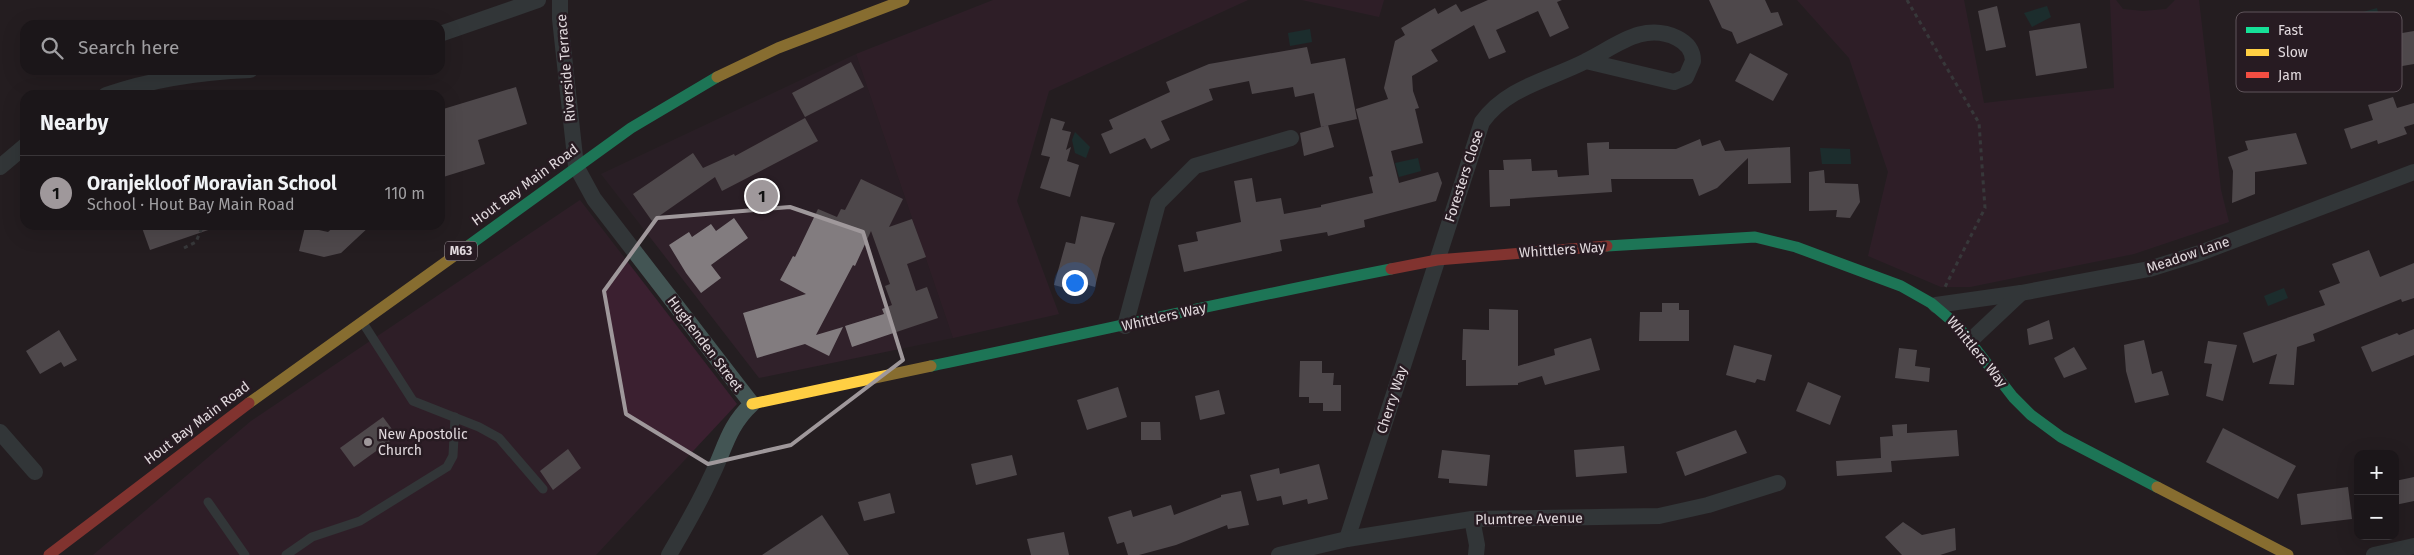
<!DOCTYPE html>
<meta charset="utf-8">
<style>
body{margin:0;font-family:"Fira Sans",sans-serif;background:#282326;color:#f1f3f6}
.controls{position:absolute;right:15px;bottom:15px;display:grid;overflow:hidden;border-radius:10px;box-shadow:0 5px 20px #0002}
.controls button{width:45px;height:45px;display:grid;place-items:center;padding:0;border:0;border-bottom:1px solid #393538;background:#1b1619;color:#f1f3f6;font:25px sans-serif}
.you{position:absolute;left:1074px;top:282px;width:18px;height:18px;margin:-12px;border:4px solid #fff;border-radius:50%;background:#1a73e8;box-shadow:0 0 0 8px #1a73e833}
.badge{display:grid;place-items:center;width:32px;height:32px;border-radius:50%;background:#9f989b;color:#111;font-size:16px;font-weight:700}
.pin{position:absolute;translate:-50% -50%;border:2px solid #fff;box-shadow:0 1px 5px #0006}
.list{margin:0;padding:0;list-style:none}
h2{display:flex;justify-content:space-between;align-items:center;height:65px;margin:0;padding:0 20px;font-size:21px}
h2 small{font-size:16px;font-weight:400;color:#a09fa2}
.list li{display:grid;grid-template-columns:32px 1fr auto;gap:15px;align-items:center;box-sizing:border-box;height:75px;padding:0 20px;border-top:1px solid #393538}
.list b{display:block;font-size:19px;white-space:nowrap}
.list p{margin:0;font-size:16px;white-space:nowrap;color:#a09fa2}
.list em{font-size:16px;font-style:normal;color:#a09fa2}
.icon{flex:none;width:28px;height:28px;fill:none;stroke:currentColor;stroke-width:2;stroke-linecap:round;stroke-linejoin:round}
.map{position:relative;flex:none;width:2414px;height:555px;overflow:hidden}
.search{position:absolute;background:#1b1619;box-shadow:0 5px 20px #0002;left:20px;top:20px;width:425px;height:55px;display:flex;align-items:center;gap:12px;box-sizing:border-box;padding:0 18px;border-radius:15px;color:#a09fa2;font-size:19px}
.panel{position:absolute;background:#1b1619;box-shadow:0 5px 20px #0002;left:20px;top:90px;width:425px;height:140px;border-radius:15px}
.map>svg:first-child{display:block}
</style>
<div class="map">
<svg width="2414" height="555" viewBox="0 0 2414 555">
<rect width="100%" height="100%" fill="#241e21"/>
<path fill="#30212a" d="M856,54l97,284 -194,40 -158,-204z"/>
<g fill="#3b2030">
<path d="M993,0h255l-199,91 -32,110 42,113 -106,24 -97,-284z"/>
<path d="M1302,0h82l-5,17z"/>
<path d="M1797,0h167l20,103 130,-15 -4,-88h6l7,9 20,2 23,-2 9,-9h24l22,190 8,32 -95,32 -164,33h-29l-73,-31 20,-84 -39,-114z"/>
<path d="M580,200l157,204 -141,151h-503l158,-134z"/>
</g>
<g fill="#12403c">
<path d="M2047,6l4,11 -19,10 -8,-14z"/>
<path d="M2377,8l3,13 -22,5 -2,-12z"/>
<path d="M1310,29l2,13 -22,4 -2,-13z"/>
<path d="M1075,132l15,15 -4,11 -11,-5 -3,-13z"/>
<path d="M1820,148l30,1 1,15h-29z"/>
<path d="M1418,158l3,13 -22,6 -4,-14z"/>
<path d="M2284,288l4,10 -20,8 -4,-10z"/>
</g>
<g fill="#827c7f">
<path d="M1488,0h74l-5,2 12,26 -19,9 -12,-26 -42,19 10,22 -17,7 -15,-34 -43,25 7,11 -26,15 1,15 6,17 -4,1 8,34 -32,8 8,32 39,-11 4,11 -6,18 -72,19 1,7 -37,9 -1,-4 -47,8 2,11 -98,21 -6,-27 20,-4 -2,-9 45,-10 -7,-41 18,-3 4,24 25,-4 3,16 37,-7v-2l52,-12 -4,-16 4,-1 -17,-67 32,-10 -4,-11 11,-47 10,-6 -4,-7 34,-20 3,6 18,-10 5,8z"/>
<path d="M1709,0h56l6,13 7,-1 5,13 -46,19 -5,-12 -10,-4z"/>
<path d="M1997,6l9,41 -20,4 -8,-40z"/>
<path d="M2080,23l7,45 -51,8 -7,-45z"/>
<path d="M2414,31v33l-35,6 -6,-32z"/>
<path d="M1307,47l4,17 34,-6 12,61 -36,8 -7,-34 -19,4 -2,-10 -41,7 -3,-13 -40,8 4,11 -52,21 9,19 -19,9 -6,-11 -35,16 -9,-20 12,-5 -4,-9 61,-28 -4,-10 43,-18z"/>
<path d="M1750,53l38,21 -15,27 -38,-20z"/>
<path d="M851,62l13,25 -59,30 -13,-24z"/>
<path d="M516,87l11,37 -49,16 7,24 -45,14v-28l5,-1 -5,-15v-24z"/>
<path d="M2393,97l4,11 17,-5v21l-10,3 3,7 -29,10 -1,-4 -26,9 -7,-20 29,-9 -5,-15z"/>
<path d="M805,118l13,23 -96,50 -7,-14 -63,44 -19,-27 60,-41 10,15 31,-14 1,2z"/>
<path d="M1051,118l14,4 -3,8 9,2 -5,18 5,-3 -4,14 12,4 -9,32 -30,-9 10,-31 -9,-2z"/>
<path d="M1328,125l6,22 -30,9 -4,-23z"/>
<path d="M2296,133l11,31 -52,8v22l-23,9 1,-32 -5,-14 20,-7 -3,-9z"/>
<path d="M1700,139l2,7 18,-6 5,11 65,-4 1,36 -43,1v-26l-31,30 -18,8 -6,-17h-82l1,13 -102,7v7l-20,1 -1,-37h15l-1,-10 28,-1 1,12 25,-1 1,7 31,-2 -2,-32 22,-1v7h67z"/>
<path d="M1824,170l1,13 33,1 2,18 -10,16 -14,-1 1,-7 -28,1v-39z"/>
<path d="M861,179l42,20 -14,28 23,-8 14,38 -19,7 9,27 11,-4 11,31 -86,29 -7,-21 39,-12 -2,-5 10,-4 -7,-19 5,-2 -19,-53 -16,35 -2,-1 -37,70 27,-8 -14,29 -24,-12 -48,14 -14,-45 63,-19 -26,-14 13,-24 2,1 23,-48 19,8 4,-8 4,1z"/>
<path d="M1081,216l34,7 -13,35 -7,29 -24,-7 -2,9 -15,-4 12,-43 9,2z"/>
<path d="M734,218l14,20 -37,27 10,13 -20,15 -15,-20 -17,-28 20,-13 3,5 19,-13 5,7z"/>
<path d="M141,225h73v3l-64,22z"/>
<path d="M336,225h35l-30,28 -17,4 -25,-6 6,-24 23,5z"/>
<path d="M2369,250l11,27 34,-14v35l-12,4 -1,-3 -88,35 2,7 -18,6 -3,38 -25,-1 8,-30 -24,9 -10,-30 82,-28 -6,-14 21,-8 -8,-19z"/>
<path d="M1662,303h17v7h10v31h-50l1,-29h22z"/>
<path d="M1489,309l29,1v56l37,-11 -1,-6 37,-11 9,32 -55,15 -3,-9 -24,7v2l-52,1v-26h-4l1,-31 26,1z"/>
<path d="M2049,320l4,19 -24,6 -2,-16z"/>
<path d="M2414,329v26l-42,17 -11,-25 36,-14 2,2z"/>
<path d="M59,330l18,30 -13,7 -3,-5 -21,12 -14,-23z"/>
<path d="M2144,340l8,34 10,-3 7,24 -34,8 -9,-32 -2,-26z"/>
<path d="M2208,341l29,4 -14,56 -17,-5 6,-32 -8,-1z"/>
<path d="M1734,345l38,10 -7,26 -8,-2 -2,4 -29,-8z"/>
<path d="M2074,347l13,22 -23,9 -10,-20z"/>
<path d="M1899,348l18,2 -2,16 15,2 -1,14 -34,-4z"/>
<path d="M1300,361h22v12h12l-1,12h8v26h-18v-8h-14v-6h-10z"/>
<path d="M1808,382l33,14 -11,29 -34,-14z"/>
<path d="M1118,387l9,30 -40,13 -10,-30z"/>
<path d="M1219,390l6,24 -25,6 -5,-24z"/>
<path d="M383,417l14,19 -43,31 -14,-19z"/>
<path d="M1141,422h19l1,18h-20z"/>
<path d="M1907,424v9l50,-3 2,26 -68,5 1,11 -55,4 -1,-15 45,-3 -1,-21 13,-1 -1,-11z"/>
<path d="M2223,428l73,38 -18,33 -72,-37z"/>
<path d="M1736,430l11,23 -62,23 -9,-24z"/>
<path d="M1624,446l3,27 -51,4 -2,-27z"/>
<path d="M568,449l13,19 -28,22 -13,-19z"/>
<path d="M1442,450l48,5 -3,31 -38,-3v-4l-11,-1z"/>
<path d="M1012,455l5,20 -41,10 -5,-21z"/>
<path d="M1319,464l9,35 -20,5 -1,-5 -24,6 -2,-9 -24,5 -7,-26 29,-7 1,6z"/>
<path d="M2414,477v24l-19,4v-24z"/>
<path d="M2348,487l4,32 -51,6 -4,-31z"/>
<path d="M1241,491l8,34 -21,4 -1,-4 -51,20 -37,10h-11l-4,-13 -7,2 -9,-27 23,-7 2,7 38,-12 3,10 47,-18v-2z"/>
<path d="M890,493l5,20 -31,8 -6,-19z"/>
<path d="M822,515l27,40h-87z"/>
<path d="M1903,522l19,13 33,-7 1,22 -16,5h-38l-17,-18z"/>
<path d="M1064,532l5,23h-38l-4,-16z"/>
</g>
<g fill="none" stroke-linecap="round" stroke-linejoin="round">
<g stroke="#4f5a59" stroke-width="3" stroke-dasharray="4 4" stroke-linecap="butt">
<path d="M1907,0l72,123 6,85 -40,79"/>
<path d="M184,248l12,-6 7,-17"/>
</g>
<g stroke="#435554" stroke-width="9">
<path d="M363,323l50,78 66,26 20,11 44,51"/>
<path d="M208,502l37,53"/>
<path d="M286,555l26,-18 48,-16 87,-54 6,-11 2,-39"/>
</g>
<g stroke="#435554" stroke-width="16">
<path d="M560,0v19l16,147 18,33 158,205c-24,22 -27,45 -41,73 -12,27 -27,52 -42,78"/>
<path d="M440,34l98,-34"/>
<path d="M106,95c47,-16 95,-23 144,-25"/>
<path d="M0,167l25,-21"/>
<path d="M1936,305l85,-12 128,-24 51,-16 214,-81"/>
<path d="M1125,326l33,-123 37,-37 96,-28"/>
<path d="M1970,341l51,-48"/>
<path d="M0,432l35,40"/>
<path d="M1472,519l5,26 -1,10"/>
<path d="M1347,539l135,-417c25,-35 67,-42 104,-61 29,-14 57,-40 91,-23 10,5 16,12 16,23l-7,16 -12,5 -88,-21"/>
<path d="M1279,555l68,-16 125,-20 187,-3 49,-11 70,-22"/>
<path d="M2374,555l40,-9"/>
</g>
<g stroke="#16e098" stroke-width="11">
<path d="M468,246l163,-118 86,-51"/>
<path d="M1607,246l148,-9 41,10 105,39 30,17 27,23 55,71 18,18 30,22 96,50"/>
<path d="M931,366c154,-32 306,-67 460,-97"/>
</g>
<g stroke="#ffcf43" stroke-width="11">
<path d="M717,77l61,-29 126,-48"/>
<path d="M249,403l219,-157"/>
<path d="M752,404l179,-38"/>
<path d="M2157,487l131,68"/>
</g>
<g stroke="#f24e42" stroke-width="11">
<path d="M1391,269l46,-9 170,-14"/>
<path d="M49,555l200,-152"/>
</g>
</g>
<path d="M0 0H2414V555H0ZM790,207l73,25 40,128 -112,85 -83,19 -82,-50 -22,-123 53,-73z" fill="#241e21" fill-opacity=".55" fill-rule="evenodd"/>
<path fill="none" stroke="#9f989b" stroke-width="4" stroke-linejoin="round" d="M790,207l73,25 40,128 -112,85 -83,19 -82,-50 -22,-123 53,-73z"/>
<circle fill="#9f989b" stroke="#271b22" stroke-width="2" cx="368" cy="442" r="5"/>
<g text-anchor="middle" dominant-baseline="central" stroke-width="5" stroke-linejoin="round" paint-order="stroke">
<rect fill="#271b22" stroke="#a9a0a5" stroke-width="1" x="445" y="241.5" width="32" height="19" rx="4"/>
<g font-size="12" font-weight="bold" fill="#e1d9dd">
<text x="461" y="251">M63</text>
</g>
<g font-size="14" fill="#e1d9dd" stroke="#271b22">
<text transform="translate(566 68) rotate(-95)">Riverside Terrace</text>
<text transform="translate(1464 176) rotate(-72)">Foresters Close</text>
<text transform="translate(525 185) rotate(-36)">Hout Bay Main Road</text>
<text transform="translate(1562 250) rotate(-4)">Whittlers Way</text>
<text transform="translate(2188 255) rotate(-19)">Meadow Lane</text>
<text transform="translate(1164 317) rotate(-13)">Whittlers Way</text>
<text transform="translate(705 344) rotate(53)">Hughenden Street</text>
<text transform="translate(1977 352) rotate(51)">Whittlers Way</text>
<text transform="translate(1392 400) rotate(-72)">Cherry Way</text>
<text transform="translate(197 423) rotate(-37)">Hout Bay Main Road</text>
<text transform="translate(1529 519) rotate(-1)">Plumtree Avenue</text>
</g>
<g font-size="14" fill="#e1d9dd" stroke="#271b22" text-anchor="start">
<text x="378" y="434">New Apostolic<tspan x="378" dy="16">Church</tspan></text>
</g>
</g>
<rect x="2236" y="12" width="166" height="80" rx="8" fill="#271b22" stroke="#5f545a" stroke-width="1"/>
<rect x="2246" y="27" width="23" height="6" fill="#16e098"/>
<rect x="2246" y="49" width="23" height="7" fill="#ffcf43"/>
<rect x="2246" y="72" width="23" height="6" fill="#f24e42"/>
<g font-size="14" fill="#e1d9dd">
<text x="2278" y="35">Fast</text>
<text x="2278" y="57">Slow</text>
<text x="2278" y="80">Jam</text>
</g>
</svg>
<div class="controls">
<button>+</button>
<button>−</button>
</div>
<div class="you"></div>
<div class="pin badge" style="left:762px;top:196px">1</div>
<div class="search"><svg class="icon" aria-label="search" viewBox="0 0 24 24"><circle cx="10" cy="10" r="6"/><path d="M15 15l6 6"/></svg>Search here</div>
<section class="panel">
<h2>Nearby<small></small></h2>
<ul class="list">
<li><span class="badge">1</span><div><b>Oranjekloof Moravian School</b><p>School · Hout Bay Main Road</p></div><em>110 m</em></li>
</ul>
</section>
</div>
